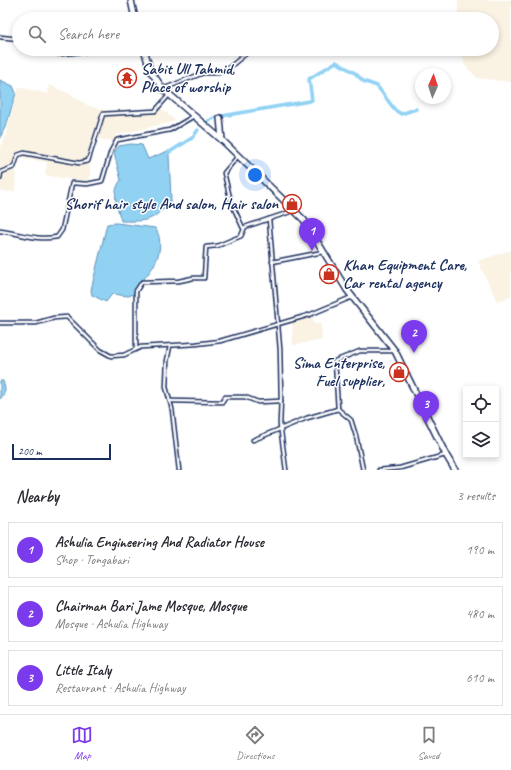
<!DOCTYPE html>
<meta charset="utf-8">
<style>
body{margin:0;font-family:Caveat,sans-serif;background:#f7f7f7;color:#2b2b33}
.controls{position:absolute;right:12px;bottom:12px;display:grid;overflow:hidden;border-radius:0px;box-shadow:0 2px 6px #0003}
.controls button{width:36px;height:36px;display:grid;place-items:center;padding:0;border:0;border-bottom:1px solid #e1e1e2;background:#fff;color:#2b2b33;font:20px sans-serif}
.compass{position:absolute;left:415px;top:68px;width:36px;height:36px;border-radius:50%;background:#fff;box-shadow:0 2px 6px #0003;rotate:3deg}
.scale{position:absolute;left:12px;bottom:10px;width:99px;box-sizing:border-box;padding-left:4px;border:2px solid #1b2f5e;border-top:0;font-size:11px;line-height:14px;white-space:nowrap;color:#1b2f5e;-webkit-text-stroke:3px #fff;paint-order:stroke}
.you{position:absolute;left:255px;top:175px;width:14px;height:14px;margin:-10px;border:3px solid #fff;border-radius:50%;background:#1a73e8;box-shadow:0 0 0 6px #1a73e833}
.badge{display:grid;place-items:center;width:26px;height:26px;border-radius:50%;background:#7c3aed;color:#fff;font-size:13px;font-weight:700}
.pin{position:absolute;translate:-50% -33px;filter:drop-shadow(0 1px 2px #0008)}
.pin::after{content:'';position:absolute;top:21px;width:14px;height:12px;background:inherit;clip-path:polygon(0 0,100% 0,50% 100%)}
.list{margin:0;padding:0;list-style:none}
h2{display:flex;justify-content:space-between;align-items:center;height:52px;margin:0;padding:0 16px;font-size:17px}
h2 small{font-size:13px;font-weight:400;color:#7c7c81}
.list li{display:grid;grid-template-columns:26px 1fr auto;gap:12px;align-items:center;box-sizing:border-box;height:56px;margin:0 8px 8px;padding:0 8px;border:1px solid #e1e1e2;border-radius:0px}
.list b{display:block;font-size:15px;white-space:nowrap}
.list p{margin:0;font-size:13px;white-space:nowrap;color:#7c7c81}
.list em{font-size:13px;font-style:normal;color:#7c7c81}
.icon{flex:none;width:22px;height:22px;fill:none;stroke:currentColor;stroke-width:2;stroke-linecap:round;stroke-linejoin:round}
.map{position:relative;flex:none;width:511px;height:470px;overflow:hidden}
.search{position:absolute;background:#fff;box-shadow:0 2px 6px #0003;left:12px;right:12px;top:12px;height:44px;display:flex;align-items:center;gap:10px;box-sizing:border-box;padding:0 14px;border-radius:22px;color:#7c7c81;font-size:15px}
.sheet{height:244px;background:#fff}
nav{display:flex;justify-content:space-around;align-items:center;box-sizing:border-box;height:56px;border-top:1px solid #e1e1e2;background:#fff;font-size:11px;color:#7c7c81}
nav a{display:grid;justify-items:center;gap:2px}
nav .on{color:#7c3aed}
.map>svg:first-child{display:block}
</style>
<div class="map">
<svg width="511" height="470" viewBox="0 0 511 470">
<rect width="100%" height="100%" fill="#fff"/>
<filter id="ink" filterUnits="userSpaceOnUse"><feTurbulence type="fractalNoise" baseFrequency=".025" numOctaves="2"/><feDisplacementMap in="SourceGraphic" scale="8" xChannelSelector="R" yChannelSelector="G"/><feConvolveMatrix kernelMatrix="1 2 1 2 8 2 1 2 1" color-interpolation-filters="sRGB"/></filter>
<g filter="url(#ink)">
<g fill="#faf2e3">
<path d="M458,0h53v82l-34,-4 -12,-13 -5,-16h32v-30h-34z"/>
<path d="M49,85l21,9 19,12 15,4 48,-1 5,-4 19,16 -60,14 -2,6 -17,-2 -7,27 -1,17 -44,-8 2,-13 -31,-4 -1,34 -15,-1v-44l4,-7 15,-53 29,7z"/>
<path d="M511,250v47l-14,4 -19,-40z"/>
<path d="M313,317l1,7 7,-1 1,17 -29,5 -1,-23z"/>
</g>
<g fill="#91d2f3" stroke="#6291b7">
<path d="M0,80l13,6 3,7 -9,30 -7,15z"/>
<path d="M131,144l11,1 6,14 20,-8 1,4 2,44 -5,10 -5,1c-9,13 -26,11 -40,11 -4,-15 -10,-28 0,-41l-7,-27 5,-7z"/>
<path d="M116,223l39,5c9,12 4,32 -5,43 -6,9 -12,13 -16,23l-6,2 -16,-2 -6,8 -14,-7 -1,-5 16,-66z"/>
<path d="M0,381h3c3,10 3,11 -3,18z"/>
</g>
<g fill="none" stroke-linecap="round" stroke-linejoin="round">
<g stroke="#91d2f3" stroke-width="3.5">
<path d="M205,123l11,-6 94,-16 2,-1 -3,-21 27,-17 19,11 8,8 14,5 18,24 6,4 15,-5"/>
<path d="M168,153l24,-15 6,-8"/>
</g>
<g stroke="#1b2f5e" stroke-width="5.5">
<g id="street">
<path d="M0,37l19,2"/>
<path d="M36,49l23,5 53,-5"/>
<path d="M163,89l40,-16h16l6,-2 23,-19"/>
<path d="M238,156l-14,17 7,29 12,26"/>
<path d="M0,178l1,-6 13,-5 4,-12 6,-2 55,10 9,-2 15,-47 52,-3 14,-16"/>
<path d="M269,219l11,130 1,49 -1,26 6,46"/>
<path d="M0,231c19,2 37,10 57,6l5,-7 10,-47 15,1 15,-3 9,-30 6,-11 53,-10 24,-14"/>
<path d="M272,262l51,-10"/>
<path d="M0,323h36l18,-5 13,-1 33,33 11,6 13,-1 17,-8 55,-3 24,-3 89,-26 43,-18"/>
<path d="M170,346l-3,15 -1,26 6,22 7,61"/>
<path d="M136,349v-58l6,-9 37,-1 14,-3h11l2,-31 11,-1 24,-10 4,-9 48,-16"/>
<path d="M171,401l51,1 3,-5h20l13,5 23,-1"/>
<path d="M253,440l54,-22 31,-9"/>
<path d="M363,470l-7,-34 -5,-16 -13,-11 -3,-48 25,-10h35"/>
<path d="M379,470l21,-2 45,-13"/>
</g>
</g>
<g stroke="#1b2f5e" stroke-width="8">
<g id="highway">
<path d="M131,0l4,19"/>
<path d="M144,49l6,21 13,19 59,51 82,80 43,70 48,61 51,104 9,15"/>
<path d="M220,118l2,22"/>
</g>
</g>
<use href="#street" stroke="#fff" stroke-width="2.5"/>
<use href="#highway" stroke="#fff" stroke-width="5"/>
</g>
</g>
<defs>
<g id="temple-ring" transform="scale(1)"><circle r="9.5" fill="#fff" stroke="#c8321e" stroke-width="1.5"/><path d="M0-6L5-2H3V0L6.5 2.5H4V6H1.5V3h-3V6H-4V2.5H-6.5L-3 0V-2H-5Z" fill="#c8321e"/></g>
<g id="shop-ring" transform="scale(1)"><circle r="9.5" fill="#fff" stroke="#c8321e" stroke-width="1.5"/><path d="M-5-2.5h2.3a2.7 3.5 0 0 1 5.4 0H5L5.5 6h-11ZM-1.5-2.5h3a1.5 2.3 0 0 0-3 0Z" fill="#c8321e"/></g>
</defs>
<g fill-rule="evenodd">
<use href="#temple-ring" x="127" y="78"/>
<use href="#shop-ring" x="292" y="204"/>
<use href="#shop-ring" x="329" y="274"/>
<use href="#shop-ring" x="399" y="372"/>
</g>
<g text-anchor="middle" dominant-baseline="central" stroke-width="3" stroke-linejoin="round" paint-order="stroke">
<g font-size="16" font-weight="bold" fill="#1b2f5e" stroke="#fff" text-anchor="start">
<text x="141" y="69">Sabit Ull Tahmid,<tspan x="141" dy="18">Place of worship</tspan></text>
<text x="278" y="204" text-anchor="end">Shorif hair style And salon, Hair salon</text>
<text x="343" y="265">Khan Equipment Care,<tspan x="343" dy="18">Car rental agency</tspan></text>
<text x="385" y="363" text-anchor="end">Sima Enterprise,<tspan x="385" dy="18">Fuel supplier,</tspan></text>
</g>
</g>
</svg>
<div class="controls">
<button><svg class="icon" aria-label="locate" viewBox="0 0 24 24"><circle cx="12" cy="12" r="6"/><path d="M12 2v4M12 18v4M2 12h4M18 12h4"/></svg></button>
<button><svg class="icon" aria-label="layers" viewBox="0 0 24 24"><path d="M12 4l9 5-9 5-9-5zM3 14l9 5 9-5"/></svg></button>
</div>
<svg class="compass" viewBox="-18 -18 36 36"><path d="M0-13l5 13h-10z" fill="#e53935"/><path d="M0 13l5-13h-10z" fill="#7c7c81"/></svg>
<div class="scale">200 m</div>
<div class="you"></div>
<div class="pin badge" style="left:312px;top:251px">1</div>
<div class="pin badge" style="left:414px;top:353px">2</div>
<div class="pin badge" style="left:426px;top:424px">3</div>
<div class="search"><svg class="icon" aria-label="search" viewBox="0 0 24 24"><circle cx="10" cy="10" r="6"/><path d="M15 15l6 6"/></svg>Search here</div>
</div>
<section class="sheet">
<h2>Nearby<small>3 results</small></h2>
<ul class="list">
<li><span class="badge">1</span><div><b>Ashulia Engineering And Radiator House</b><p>Shop · Tongabari</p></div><em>190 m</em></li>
<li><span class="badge">2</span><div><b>Chairman Bari Jame Mosque, Mosque</b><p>Mosque · Ashulia Highway</p></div><em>480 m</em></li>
<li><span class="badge">3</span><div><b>Little Italy</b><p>Restaurant · Ashulia Highway</p></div><em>610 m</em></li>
</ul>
</section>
<nav>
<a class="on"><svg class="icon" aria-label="map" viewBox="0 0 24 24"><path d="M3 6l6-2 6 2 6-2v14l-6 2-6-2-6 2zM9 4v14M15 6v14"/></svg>Map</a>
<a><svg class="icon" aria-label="directions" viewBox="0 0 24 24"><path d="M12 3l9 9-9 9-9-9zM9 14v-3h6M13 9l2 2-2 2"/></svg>Directions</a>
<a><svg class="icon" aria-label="saved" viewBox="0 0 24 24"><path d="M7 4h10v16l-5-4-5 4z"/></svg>Saved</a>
</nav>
